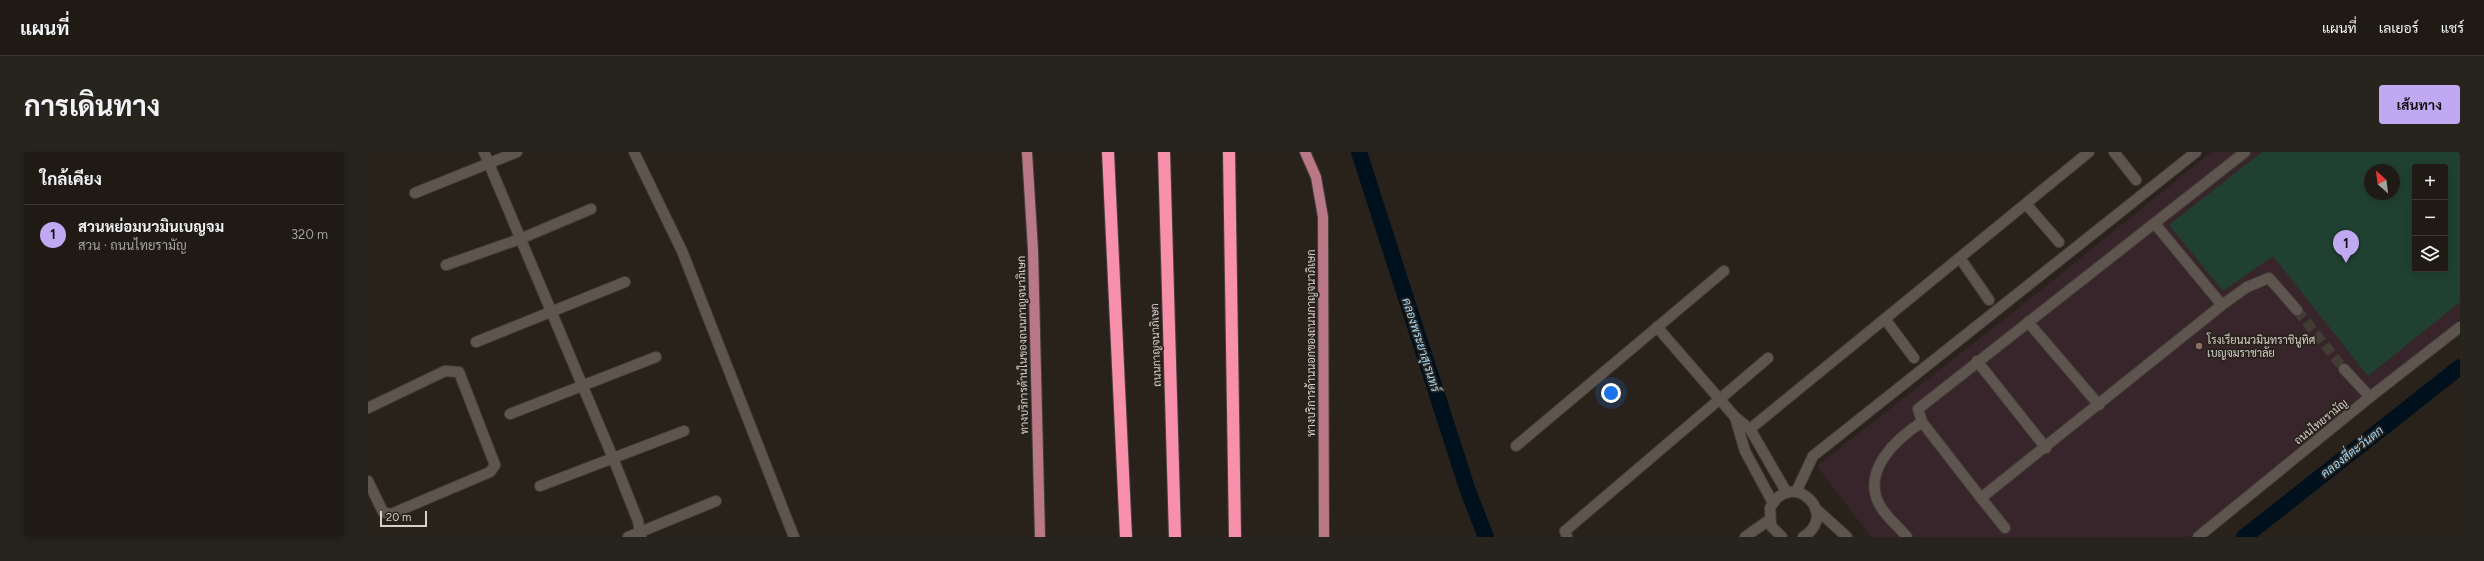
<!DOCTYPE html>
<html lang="th">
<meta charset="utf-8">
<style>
body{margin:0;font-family:Figtree,Sarabun,sans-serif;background:#27231d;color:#f1f3f6}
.controls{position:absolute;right:12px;top:12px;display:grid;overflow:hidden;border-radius:4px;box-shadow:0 2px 10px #0003}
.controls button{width:36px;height:36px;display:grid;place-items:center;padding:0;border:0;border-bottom:1px solid #3c3834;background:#1f1a14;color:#f1f3f6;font:20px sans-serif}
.compass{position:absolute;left:1996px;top:12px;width:36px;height:36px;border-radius:50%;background:#1f1a14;box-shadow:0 2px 10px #0003;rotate:332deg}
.scale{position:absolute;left:12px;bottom:10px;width:47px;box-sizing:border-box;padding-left:4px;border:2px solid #d5d0cb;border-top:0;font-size:11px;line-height:14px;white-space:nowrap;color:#d5d0cb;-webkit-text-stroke:3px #29221b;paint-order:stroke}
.you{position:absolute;left:1243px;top:241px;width:14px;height:14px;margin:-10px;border:3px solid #fff;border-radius:50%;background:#1a73e8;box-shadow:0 0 0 6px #1a73e833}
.badge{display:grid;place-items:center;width:26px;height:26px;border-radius:50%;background:#c1a8f3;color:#111;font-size:13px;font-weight:700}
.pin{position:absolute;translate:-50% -33px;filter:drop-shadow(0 1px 2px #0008)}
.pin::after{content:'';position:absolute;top:21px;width:14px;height:12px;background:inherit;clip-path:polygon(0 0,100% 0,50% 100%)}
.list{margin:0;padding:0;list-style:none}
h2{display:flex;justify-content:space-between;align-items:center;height:52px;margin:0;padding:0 16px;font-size:17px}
h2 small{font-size:13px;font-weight:400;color:#a1a1a0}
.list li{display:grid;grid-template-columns:26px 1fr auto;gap:12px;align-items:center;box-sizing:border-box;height:60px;padding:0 16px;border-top:1px solid #3c3834}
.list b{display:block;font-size:15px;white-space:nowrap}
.list p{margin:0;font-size:13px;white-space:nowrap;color:#a1a1a0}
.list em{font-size:13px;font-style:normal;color:#a1a1a0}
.icon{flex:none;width:22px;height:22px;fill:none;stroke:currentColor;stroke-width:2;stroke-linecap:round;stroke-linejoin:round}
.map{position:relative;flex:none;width:2092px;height:385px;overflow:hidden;border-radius:4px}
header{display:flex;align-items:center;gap:24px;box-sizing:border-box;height:56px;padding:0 20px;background:#1f1a14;border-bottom:1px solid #3c3834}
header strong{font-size:19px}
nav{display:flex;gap:22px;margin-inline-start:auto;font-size:14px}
.intro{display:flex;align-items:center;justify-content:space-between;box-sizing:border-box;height:96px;padding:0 24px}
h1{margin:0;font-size:28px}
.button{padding:10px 18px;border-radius:4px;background:#c1a8f3;color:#111;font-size:14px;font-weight:700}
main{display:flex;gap:24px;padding:0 24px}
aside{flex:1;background:#1f1a14;border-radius:4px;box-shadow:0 2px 10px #0003}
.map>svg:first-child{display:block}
</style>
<header>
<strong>แผนที่</strong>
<nav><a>แผนที่</a><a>เลเยอร์</a><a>แชร์</a></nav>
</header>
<div class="intro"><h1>การเดินทาง</h1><a class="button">เส้นทาง</a></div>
<main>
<aside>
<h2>ใกล้เคียง<small></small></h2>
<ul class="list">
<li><span class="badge">1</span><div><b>สวนหย่อมนวมินเบญจม</b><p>สวน · ถนนไทยรามัญ</p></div><em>320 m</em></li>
</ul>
</aside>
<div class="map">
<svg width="2092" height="385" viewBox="0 0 2092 385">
<rect width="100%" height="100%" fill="#29221b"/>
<path fill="#37252b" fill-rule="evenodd" d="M1843,0h249v168l-271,217h-318l-54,-71 223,-175zM2047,15h30v102h-30zM2002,18h24v24h-24z"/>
<path fill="#204132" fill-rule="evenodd" d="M1894,0h198v150l-92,74 -95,-120 -50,35 -54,-66zM2047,15h30v102h-30zM2002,18h24v24h-24z"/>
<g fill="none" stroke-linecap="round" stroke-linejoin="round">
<g stroke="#00101d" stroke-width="16">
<path d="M991,0l109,339 18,46"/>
<path d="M1876,385l216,-170"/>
</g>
<path stroke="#433c35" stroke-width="10" stroke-dasharray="10 5" stroke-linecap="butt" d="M1929,158l47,59"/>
<g stroke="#453f39" stroke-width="12">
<g id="minor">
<path d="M116,0l129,306 25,63 3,16"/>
<path d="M266,0l48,99 112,286"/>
<path d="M1746,0l22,28"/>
<path d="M47,41l102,-41"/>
<path d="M1658,52l33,38"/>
<path d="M1787,72l67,81 -241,193 -59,-76 -4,-13 327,-257"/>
<path d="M1592,106l29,42"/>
<path d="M78,113l74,-26 71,-30"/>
<path d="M1854,153l25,-18 22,-9 28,32"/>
<path d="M1517,167l29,39"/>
<path d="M1660,170l71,83"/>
<path d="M1289,175l78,90 15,12 37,64"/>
<path d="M108,190l149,-60"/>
<path d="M1609,209l69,87"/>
<path d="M1976,217l26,28"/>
<path d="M0,256l77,-37 14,1 36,93 -5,7 -99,42 -8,-2 -15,-31"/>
<path d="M142,262l146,-57"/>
<path d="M1367,265l10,34 28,52"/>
<path d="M1382,277l339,-277"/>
<path d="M1148,294l208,-175"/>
<path d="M172,334l144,-55"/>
<path d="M1428,340l17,-36 383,-304"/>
<path d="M1613,346l24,30"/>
<path d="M1447,356l32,29"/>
<path d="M260,385l88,-36"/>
<path d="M1199,385l-2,-6 203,-173"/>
<path d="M1377,385l24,-17"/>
<path d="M1414,385l-11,-11 -1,-18c21,-41 71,6 33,29"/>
<path d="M1539,385c-8,-10 -22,-21 -28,-33 -17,-34 17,-65 43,-82"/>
<path d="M1830,385l172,-140 90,-70"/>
</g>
</g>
<g stroke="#453f39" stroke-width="12">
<g id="major">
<path d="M659,0l6,98 7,287"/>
<path d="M937,0l11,25 7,40 1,320"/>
</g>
</g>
<g stroke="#453f39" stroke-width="14">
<g id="highway">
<path d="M740,0l18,385"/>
<path d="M796,0l11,385"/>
<path d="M861,0l6,385"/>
</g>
</g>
<use href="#minor" stroke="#5e564e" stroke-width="10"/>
<use href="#major" stroke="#ba7886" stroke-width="10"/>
<use href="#highway" stroke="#f88fab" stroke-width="12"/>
</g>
<circle fill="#8d6e63" stroke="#29221b" stroke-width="1.5" cx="1831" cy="194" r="4"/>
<g text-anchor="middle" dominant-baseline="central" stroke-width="3.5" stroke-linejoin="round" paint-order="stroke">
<g font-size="11" fill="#d5d0cb" stroke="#29221b" text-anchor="start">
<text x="1839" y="188">โรงเรียนนวมินทราชินูทิศ<tspan x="1839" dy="13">เบญจมราชาลัย</tspan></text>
</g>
<g font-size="11" fill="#d5d0cb" stroke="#29221b">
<text transform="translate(943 191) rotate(-90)">ทางบริการด้านนอกของถนนกาญจนาภิเษก</text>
<text transform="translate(655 193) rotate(-91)">ทางบริการด้านในของถนนกาญจนาภิเษก</text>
<text transform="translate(788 193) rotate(-92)">ถนนกาญจนาภิเษก</text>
<text transform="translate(1953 270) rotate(-39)">ถนนไทยรามัญ</text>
</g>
<g font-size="12" font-style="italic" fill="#9ed9ff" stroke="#29221b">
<text transform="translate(1053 193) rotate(72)">คลองพระยาสุเรนทร์</text>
<text transform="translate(1984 300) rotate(-38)">คลองสี่ตะวันตก</text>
</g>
</g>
</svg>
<div class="controls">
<button>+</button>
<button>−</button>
<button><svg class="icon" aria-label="layers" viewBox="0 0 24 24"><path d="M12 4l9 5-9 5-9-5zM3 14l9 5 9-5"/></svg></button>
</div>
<svg class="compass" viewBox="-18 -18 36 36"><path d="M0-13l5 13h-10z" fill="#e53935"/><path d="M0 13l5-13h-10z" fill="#a1a1a0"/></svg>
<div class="scale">20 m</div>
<div class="you"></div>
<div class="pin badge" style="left:1978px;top:111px">1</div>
</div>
</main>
